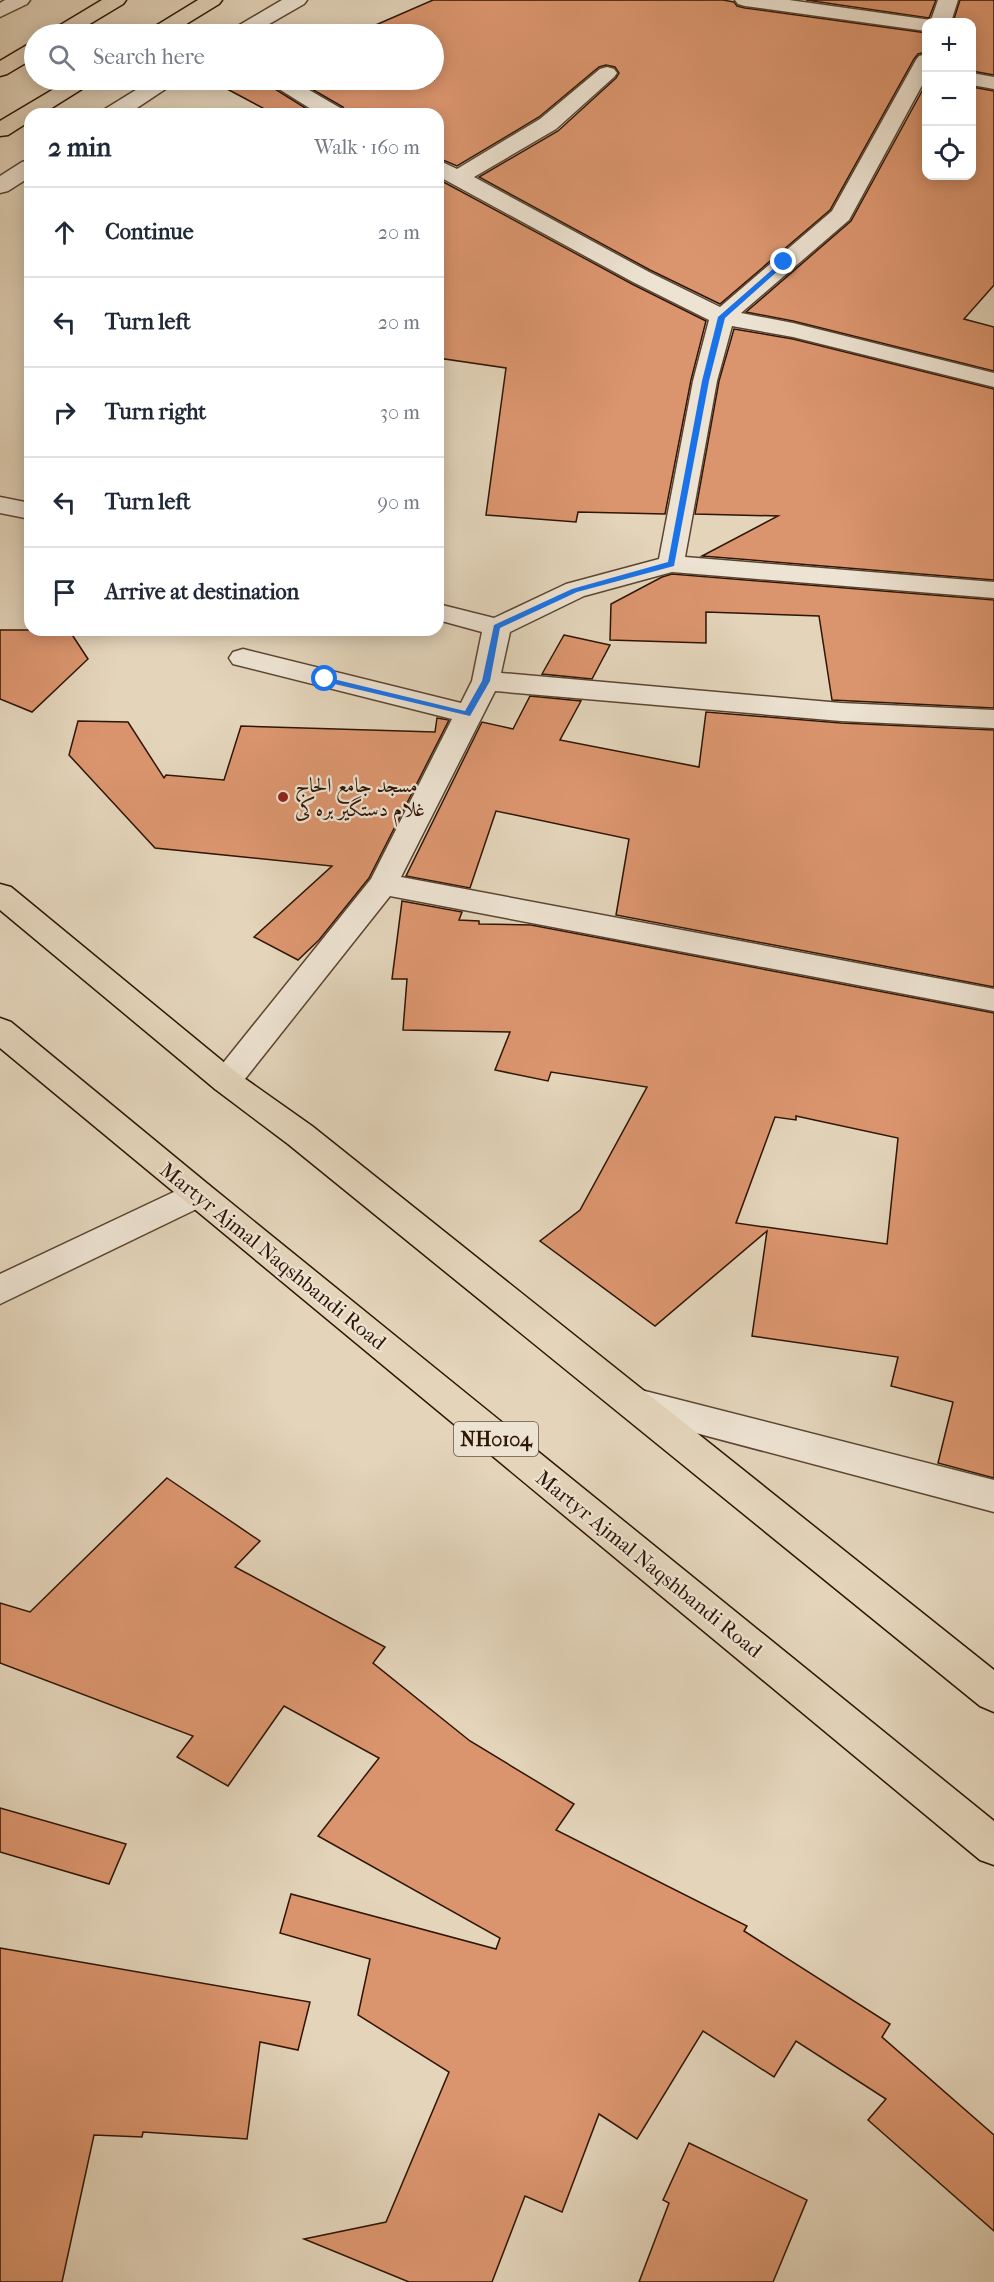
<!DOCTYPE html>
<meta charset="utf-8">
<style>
body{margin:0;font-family:"IM FELL French Canon",Amiri,serif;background:#f2f2f3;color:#1f2937}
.controls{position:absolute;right:18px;top:18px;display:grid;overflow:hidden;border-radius:12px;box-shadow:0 3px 15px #0003}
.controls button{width:54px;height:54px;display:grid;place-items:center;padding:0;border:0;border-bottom:2px solid #e0e1e3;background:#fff;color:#1f2937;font:30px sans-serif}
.stop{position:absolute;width:18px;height:18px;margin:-14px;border:4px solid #1a73e8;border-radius:50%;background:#fff}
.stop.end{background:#1a73e8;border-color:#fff;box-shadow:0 2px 6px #0008}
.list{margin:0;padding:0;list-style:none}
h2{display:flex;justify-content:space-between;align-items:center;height:78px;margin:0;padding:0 24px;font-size:26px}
h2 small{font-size:20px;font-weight:400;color:#747a83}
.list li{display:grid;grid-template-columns:39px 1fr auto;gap:18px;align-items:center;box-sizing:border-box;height:90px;padding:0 24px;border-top:2px solid #e0e1e3}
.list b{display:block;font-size:22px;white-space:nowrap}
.list em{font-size:20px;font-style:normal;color:#747a83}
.icon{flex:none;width:33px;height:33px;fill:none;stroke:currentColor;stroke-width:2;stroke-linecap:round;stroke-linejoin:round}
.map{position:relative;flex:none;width:994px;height:2282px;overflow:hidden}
.search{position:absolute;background:#fff;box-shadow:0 3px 15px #0003;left:24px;top:24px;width:420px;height:66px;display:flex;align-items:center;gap:15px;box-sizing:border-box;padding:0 21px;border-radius:33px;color:#747a83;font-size:22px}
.panel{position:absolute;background:#fff;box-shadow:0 3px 15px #0003;left:24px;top:108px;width:420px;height:528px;border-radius:18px}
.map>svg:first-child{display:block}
</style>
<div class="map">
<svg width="994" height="2282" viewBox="0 0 994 2282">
<rect width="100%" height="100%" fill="#e3d4ba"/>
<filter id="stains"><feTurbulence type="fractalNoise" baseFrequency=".00333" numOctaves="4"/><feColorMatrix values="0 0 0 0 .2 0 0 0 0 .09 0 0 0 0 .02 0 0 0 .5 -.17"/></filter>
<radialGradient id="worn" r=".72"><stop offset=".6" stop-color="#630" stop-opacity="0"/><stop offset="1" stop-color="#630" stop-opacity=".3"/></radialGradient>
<g fill="#db956e" stroke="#2e1504" stroke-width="1.5" fill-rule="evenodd">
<path d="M433,0h290l11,2 3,4 8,2 182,25v19l-9,2 -4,5 -84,151 -110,94 -70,-34 -171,-93 79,-46 58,-53 3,-5 -4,-6 -9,-2 -7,2 -60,50 -82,49 -19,-8v-44h-91l-4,-7 -47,-27h138v-46h-79z"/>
<path d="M806,0h130l-7,18z"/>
<path d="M960,0h34v75l-22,-4v-49h-19z"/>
<path d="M253,80h12l5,6 45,28h-41l-45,-24z"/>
<path d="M927,82v94h45v-89l22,4v194l-30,34 30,8v44l-201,-50 -47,-9 105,-91z"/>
<path d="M438,179l194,105 74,37 -15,59 -26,134 -87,-2 -2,10 -90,-7 20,-147 -68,-10z"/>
<path d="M734,329l59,10 201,50v191l-292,-24 76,-40 -83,-2 24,-133z"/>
<path d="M672,574l322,26v108l-162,-8 -13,-84 -113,-4v31l-96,-3 1,-36 51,-27z"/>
<path d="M0,630h69l19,29 -56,53 -32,-13z"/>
<path d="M564,635l46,10 -18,34 -50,-5z"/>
<path d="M530,696l51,5 -21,39 139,27 7,-55 135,11 153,7v257l-378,-72 13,-76 -133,-28 -26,77 -64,-12 76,-154 31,7z"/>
<path d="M437,718l12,2 -80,158 -50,62 -21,20 -44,-23 78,-71 -177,-18 -86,-93 9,-34 50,1 36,56 2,-3 58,5 17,-54 194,6z"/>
<path d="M402,901l60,11 -3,8 20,1v3l52,1 463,88v465l-56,-15 15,-61 -62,-16 7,-29 -146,-21 15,-105 -112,95 -115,-85 40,-31 67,-123 -96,-15 -3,9 -53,-11 15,-38 -107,-2 4,-51h-15zM796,1116l102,22 -11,106 -151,-21 39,-106 21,3z"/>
<path d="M167,1478l93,63 -25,26 150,80 -12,16 97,78 104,63 -18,26 191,96 -3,5 146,93 -8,13 112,98v96l-126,-111 18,-21 -90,-58 -22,36 -71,-46 -66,108 -38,-25 -37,98 -37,-16 -33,86h-83l-105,-43 82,-17 63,-150 -91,-57 12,-56 -90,-26 11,-39 205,55 4,-11 -182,-102 61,-78 -95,-52 -56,80 -51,-29 16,-21 -193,-73v-60l30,9z"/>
<path d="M0,1808l126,36 -17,40 -109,-32z"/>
<path d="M0,1948l310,54 -12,48 -38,-8 -13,97 -104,-7 -1,5 -48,-2 -32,147h-62z"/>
<path d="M689,2143l118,57 -34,82h-134l30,-79 -6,-3z"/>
</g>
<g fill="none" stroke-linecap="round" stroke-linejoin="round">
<g stroke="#5b4532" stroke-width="3">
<g id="minor">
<path d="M5,0h25l-3,4 -27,13v-14z"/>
<path d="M282,0h25l-3,4 -52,30h-24l3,-4z"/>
<path d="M735,0h54l142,20 7,-20h20l-7,22h-25v9l-181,-25 -7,-2z"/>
<path d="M926,54v24l-77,142 -108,93 52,10 201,50v14l-201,-50 -61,-11 -15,55 -32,176 309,25v16l-322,-26 -88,24 -74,36 -9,41 340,30 153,7v18l-153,-7 -346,-30 -94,186 593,112v22l-604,-115 -153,193 -11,4 -11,-4 -5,-8 5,-8 156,-194 81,-160 -219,-55 -4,-6 4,-6 10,-3 218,54 11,-22 10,-49 -44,-12v-16l56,14 72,-34 93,-25 34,-178 16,-61 -76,-38 -195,-106v-16l19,9 83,-50 60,-50 7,-2 7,2 3,4 -3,4 -58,52 -82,48 175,95 71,35 112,-96 84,-151 3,-4z"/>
<path d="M972,73l22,4v12l-22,-4z"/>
<path d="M152,80h25l-4,4 -45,30h-26l3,-5z"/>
<path d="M267,80h25l50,29 3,5h-26l-48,-30z"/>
<path d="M30,160v17l-22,14 -8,2v-17l22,-14z"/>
<path d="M0,497l30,6v16l-30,-6z"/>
<path d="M197,1181l12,4 5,9 -5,9 -209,101v-30z"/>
<path d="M637,1389l357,91v32l-370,-98 -5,-10 5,-10z"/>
</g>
</g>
<g stroke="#2e1504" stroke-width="3">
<g id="major">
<path d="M102,0h24l-3,4 -50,30h-24l3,-4z"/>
<path d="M198,0h24l-3,4 -49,30h-24l3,-4z"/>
<path d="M34,43v15l-27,16 -7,2v-15l27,-16z"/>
<path d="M69,80h25l-4,4 -48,30h-12v7l-22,14 -8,1v-15z"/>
</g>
</g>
<g stroke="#2e1504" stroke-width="3">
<g id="highway">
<path d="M0,884l11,3 226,186 75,53 682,544v42l-14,-6 -692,-562 -73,-55 -215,-179z"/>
<path d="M0,1018l11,4 198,163 785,636v44l-14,-5 -980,-812z"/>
</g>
</g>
<use href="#minor" fill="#ede3d2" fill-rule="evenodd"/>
<use href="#major" fill="#e3d4ba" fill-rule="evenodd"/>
<use href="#highway" fill="#e3d4ba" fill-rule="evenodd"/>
</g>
<path fill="#1a73e8" d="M782,261l6,1 -63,56 -16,63 -35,185 -97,26 -77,36 -10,53 -20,35 -148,-35 -1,-2 4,-2 140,34 17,-30 12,-56 78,-36 96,-27 34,-181 16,-64z"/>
<circle fill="#8f2418" stroke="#ede3d2" stroke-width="2" cx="283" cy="797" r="6"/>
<g text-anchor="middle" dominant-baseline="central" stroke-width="4.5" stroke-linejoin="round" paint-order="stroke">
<rect fill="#ede3d2" stroke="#675342" stroke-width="1.5" x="454" y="1422" width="84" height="34" rx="4.5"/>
<g font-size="20" font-weight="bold" fill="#2e1504">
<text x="496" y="1439">NH0104</text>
</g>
<g font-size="21" fill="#2e1504" stroke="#ede3d2" text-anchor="start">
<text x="295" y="785">مسجد جامع الحاج<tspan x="295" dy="24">غلام دستگیر بره‌کی</tspan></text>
</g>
<g font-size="21" fill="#2e1504" stroke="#ede3d2">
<text transform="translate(273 1256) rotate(39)">Martyr Ajmal Naqshbandi Road</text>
<text transform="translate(649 1564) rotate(39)">Martyr Ajmal Naqshbandi Road</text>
</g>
</g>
<rect width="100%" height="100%" filter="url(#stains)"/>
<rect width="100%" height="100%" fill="url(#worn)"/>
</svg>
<div class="controls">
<button>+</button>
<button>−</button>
<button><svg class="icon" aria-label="locate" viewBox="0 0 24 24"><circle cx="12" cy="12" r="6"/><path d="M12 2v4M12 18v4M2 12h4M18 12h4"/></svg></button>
</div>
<div class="stop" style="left:325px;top:679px"></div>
<div class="stop end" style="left:784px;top:262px"></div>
<div class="search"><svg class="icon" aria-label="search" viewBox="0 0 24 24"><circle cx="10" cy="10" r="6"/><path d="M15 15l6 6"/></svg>Search here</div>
<section class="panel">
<h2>2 min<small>Walk · 160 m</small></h2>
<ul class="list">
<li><svg class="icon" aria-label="ahead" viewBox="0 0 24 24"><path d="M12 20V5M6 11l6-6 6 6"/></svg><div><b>Continue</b></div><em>20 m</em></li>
<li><svg class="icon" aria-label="left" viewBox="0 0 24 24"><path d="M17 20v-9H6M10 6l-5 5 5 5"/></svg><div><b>Turn left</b></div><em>20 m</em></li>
<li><svg class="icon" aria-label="right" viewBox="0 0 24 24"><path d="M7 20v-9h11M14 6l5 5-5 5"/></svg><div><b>Turn right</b></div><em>30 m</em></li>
<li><svg class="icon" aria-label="left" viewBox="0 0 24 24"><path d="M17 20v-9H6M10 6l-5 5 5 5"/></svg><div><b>Turn left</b></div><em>90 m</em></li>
<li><svg class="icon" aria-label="arrive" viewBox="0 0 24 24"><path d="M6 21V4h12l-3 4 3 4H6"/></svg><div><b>Arrive at destination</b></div></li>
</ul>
</section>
</div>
